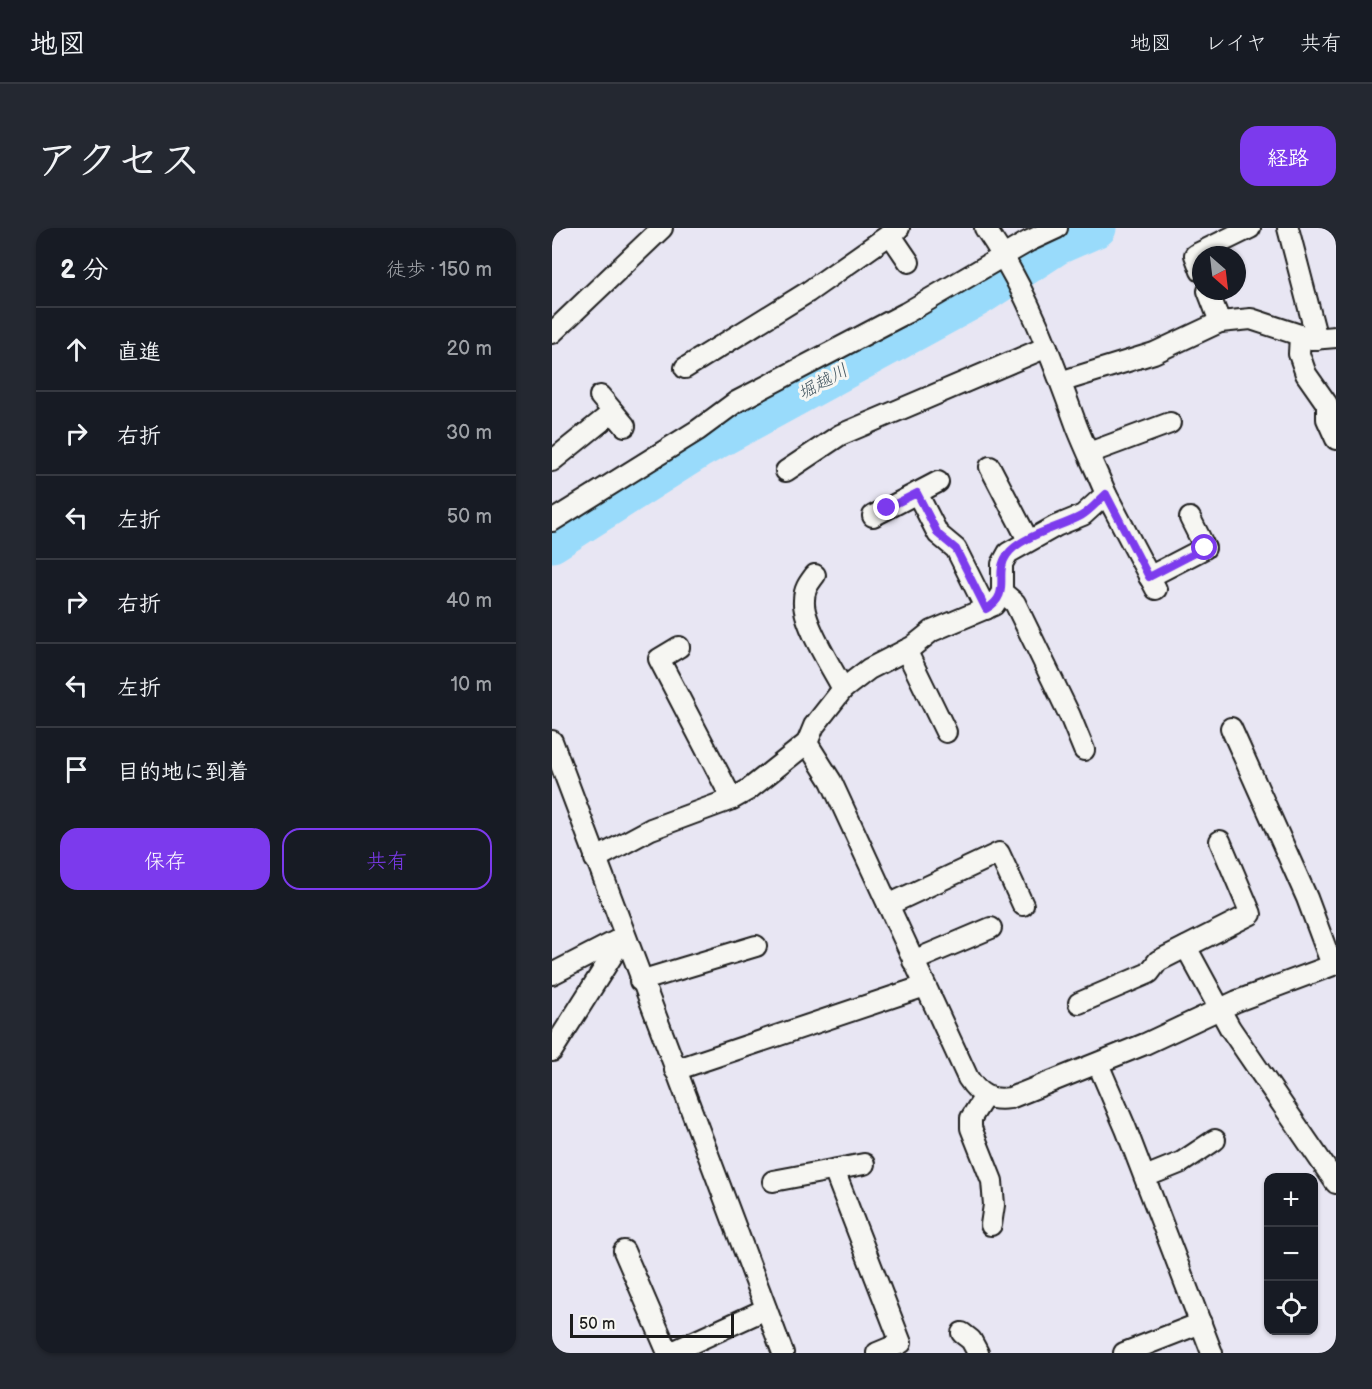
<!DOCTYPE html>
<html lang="ja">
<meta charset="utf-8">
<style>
body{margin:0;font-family:"Balsamiq Sans","Klee One",sans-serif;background:#242831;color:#f1f3f6}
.controls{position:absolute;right:18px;bottom:18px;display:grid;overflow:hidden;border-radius:12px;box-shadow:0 2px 4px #0004}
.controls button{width:54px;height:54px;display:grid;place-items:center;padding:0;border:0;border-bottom:2px solid #363941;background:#171b24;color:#f1f3f6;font:30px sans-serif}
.compass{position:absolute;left:640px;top:18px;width:54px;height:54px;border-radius:50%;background:#171b24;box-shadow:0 2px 4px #0004;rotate:152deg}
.scale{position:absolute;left:18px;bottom:15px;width:164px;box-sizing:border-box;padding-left:6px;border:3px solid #1c1c1c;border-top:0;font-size:16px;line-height:21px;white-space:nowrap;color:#1c1c1c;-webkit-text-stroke:4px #f6f6f2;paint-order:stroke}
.stop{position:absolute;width:18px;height:18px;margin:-14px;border:4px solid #7c3aed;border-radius:50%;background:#fff}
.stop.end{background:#7c3aed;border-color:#fff;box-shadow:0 2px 6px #0008}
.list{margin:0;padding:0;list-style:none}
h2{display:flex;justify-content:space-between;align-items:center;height:78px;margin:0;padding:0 24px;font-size:26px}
h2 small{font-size:20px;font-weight:400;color:#9ea1a6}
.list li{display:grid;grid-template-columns:39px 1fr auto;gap:18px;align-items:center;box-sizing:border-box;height:84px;padding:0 24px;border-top:2px solid #363941}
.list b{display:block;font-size:22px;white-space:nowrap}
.list em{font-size:20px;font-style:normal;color:#9ea1a6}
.actions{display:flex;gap:12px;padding:18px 24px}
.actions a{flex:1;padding:14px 0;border:2px solid #7c3aed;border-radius:18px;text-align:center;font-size:21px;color:#7c3aed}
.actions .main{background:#7c3aed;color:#fff}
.icon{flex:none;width:33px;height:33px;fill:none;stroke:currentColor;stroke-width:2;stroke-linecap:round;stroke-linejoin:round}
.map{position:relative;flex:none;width:784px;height:1125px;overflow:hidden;border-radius:18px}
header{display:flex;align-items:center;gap:36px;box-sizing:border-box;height:84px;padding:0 30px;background:#171b24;border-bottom:2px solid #363941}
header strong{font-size:28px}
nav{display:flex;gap:33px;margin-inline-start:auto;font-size:21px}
.intro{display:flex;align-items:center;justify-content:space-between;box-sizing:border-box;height:144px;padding:0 36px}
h1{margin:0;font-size:42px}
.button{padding:15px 27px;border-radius:18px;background:#7c3aed;color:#fff;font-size:21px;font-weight:700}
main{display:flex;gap:36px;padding:0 36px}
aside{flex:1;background:#171b24;border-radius:18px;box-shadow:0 2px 4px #0004}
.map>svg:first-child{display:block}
</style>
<header>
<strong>地図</strong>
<nav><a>地図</a><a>レイヤ</a><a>共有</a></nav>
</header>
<div class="intro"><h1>アクセス</h1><a class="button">経路</a></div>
<main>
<aside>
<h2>2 分<small>徒歩 · 150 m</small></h2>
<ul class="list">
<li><svg class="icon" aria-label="ahead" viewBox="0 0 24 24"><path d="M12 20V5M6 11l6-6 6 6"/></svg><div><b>直進</b></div><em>20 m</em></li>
<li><svg class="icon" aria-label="right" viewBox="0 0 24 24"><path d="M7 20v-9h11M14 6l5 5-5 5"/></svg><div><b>右折</b></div><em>30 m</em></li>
<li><svg class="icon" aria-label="left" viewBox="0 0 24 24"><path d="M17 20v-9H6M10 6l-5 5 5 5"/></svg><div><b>左折</b></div><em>50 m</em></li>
<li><svg class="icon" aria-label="right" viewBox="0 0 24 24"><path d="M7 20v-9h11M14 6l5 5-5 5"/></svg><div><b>右折</b></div><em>40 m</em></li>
<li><svg class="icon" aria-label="left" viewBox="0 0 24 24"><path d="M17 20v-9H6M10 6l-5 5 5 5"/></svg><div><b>左折</b></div><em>10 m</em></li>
<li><svg class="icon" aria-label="arrive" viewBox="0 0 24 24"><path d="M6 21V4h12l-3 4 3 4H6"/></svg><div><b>目的地に到着</b></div></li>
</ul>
<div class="actions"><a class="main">保存</a><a>共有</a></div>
</aside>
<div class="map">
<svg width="784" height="1125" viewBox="0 0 784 1125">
<rect width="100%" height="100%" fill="#e8e6f3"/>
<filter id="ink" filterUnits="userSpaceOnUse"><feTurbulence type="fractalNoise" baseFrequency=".0167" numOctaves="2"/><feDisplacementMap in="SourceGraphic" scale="12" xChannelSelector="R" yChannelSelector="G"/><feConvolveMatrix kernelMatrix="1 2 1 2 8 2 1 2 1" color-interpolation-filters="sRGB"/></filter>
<g filter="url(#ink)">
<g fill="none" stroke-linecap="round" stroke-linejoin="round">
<path stroke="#99dbfb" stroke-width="39" d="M0,315l146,-93 280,-153 80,-52 39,-17"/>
<g stroke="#1c1c1c" stroke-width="24">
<g id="minor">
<path d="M736,0l29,111"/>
<path d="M338,6l19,28"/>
<path d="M649,43l-6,-16 55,-27"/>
<path d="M656,63l12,31"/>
<path d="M0,105l110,-105"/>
<path d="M748,107l-1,19 7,20 21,30v15l9,20"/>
<path d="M133,140l123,-76 91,-64"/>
<path d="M511,153l91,-28 66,-31 31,-3 61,20 24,-2"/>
<path d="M48,168l25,30"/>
<path d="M537,225l81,-30"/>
<path d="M0,233l61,-49"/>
<path d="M438,239l38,73"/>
<path d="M234,243l54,-36 207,-88"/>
<path d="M365,265l21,41 18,15 30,60"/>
<path d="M554,266l50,95"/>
<path d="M321,288l65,-34"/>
<path d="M0,293l146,-91 38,-28 170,-89 123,-72 28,-13"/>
<path d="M263,347c-6,8 -11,14 -11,25 -2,22 28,68 39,89"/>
<path d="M597,349l56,-29 -15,-30"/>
<path d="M450,364l13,11 55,113 14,34"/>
<path d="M127,419l-20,12 73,140"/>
<path d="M354,422l40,82"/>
<path d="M679,500l76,170 25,67"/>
<path d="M0,513l231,612"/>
<path d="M255,515l24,38 137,297c11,17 22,23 42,20l135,-54 92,-43 99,-37"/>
<path d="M43,631l56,-30 81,-30 16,-9 59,-47 7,-17 29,-37 26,-20 43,-22 20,-16 62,-26 8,-13v-28l6,-11 48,-27 27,-11 23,-21c-9,-22 -20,-44 -29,-67 -25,-69 -50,-138 -92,-199"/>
<path d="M336,677l111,-52 24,52"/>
<path d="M634,719l44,81 106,155"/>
<path d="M361,733l78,-33"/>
<path d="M0,746l72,-37"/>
<path d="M88,753l116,-35"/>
<path d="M527,775l70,-30 9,-12 93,-47 -31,-73"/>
<path d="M0,823l72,-114"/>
<path d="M546,836l28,65 86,224"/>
<path d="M123,842l250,-84"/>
<path d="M433,868l-14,22v10l21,53 2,24 -3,20"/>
<path d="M282,942l67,173 -24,10"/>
<path d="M593,949l37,-15 33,-22"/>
<path d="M221,953l91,-17"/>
<path d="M72,1023l44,102"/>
<path d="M410,1105l9,7 7,13"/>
<path d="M118,1125l96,-44"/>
<path d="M572,1125l77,-30"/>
</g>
</g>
<use href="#minor" stroke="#f6f6f2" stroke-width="20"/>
</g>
</g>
<g fill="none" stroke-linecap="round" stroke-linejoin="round" filter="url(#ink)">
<path stroke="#7c3aed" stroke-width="8" d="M335,280l30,-15 21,41 18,15 30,60c27,-15 7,-35 21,-54 13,-19 54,-28 74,-39 9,-5 17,-15 25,-22l43,83 56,-29"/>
</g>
<g text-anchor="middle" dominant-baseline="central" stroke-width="6" stroke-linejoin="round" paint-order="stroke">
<g font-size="18" font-style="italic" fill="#42555f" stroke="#f6f6f2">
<text transform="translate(271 154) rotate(-29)">堀越川</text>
</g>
</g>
</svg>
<div class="controls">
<button>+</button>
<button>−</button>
<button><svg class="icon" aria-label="locate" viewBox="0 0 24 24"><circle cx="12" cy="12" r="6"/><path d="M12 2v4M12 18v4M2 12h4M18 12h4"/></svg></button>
</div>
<svg class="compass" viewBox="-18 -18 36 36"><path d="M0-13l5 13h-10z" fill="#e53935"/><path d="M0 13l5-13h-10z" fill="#9ea1a6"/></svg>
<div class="scale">50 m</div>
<div class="stop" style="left:653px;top:320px"></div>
<div class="stop end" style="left:335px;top:280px"></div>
</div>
</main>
